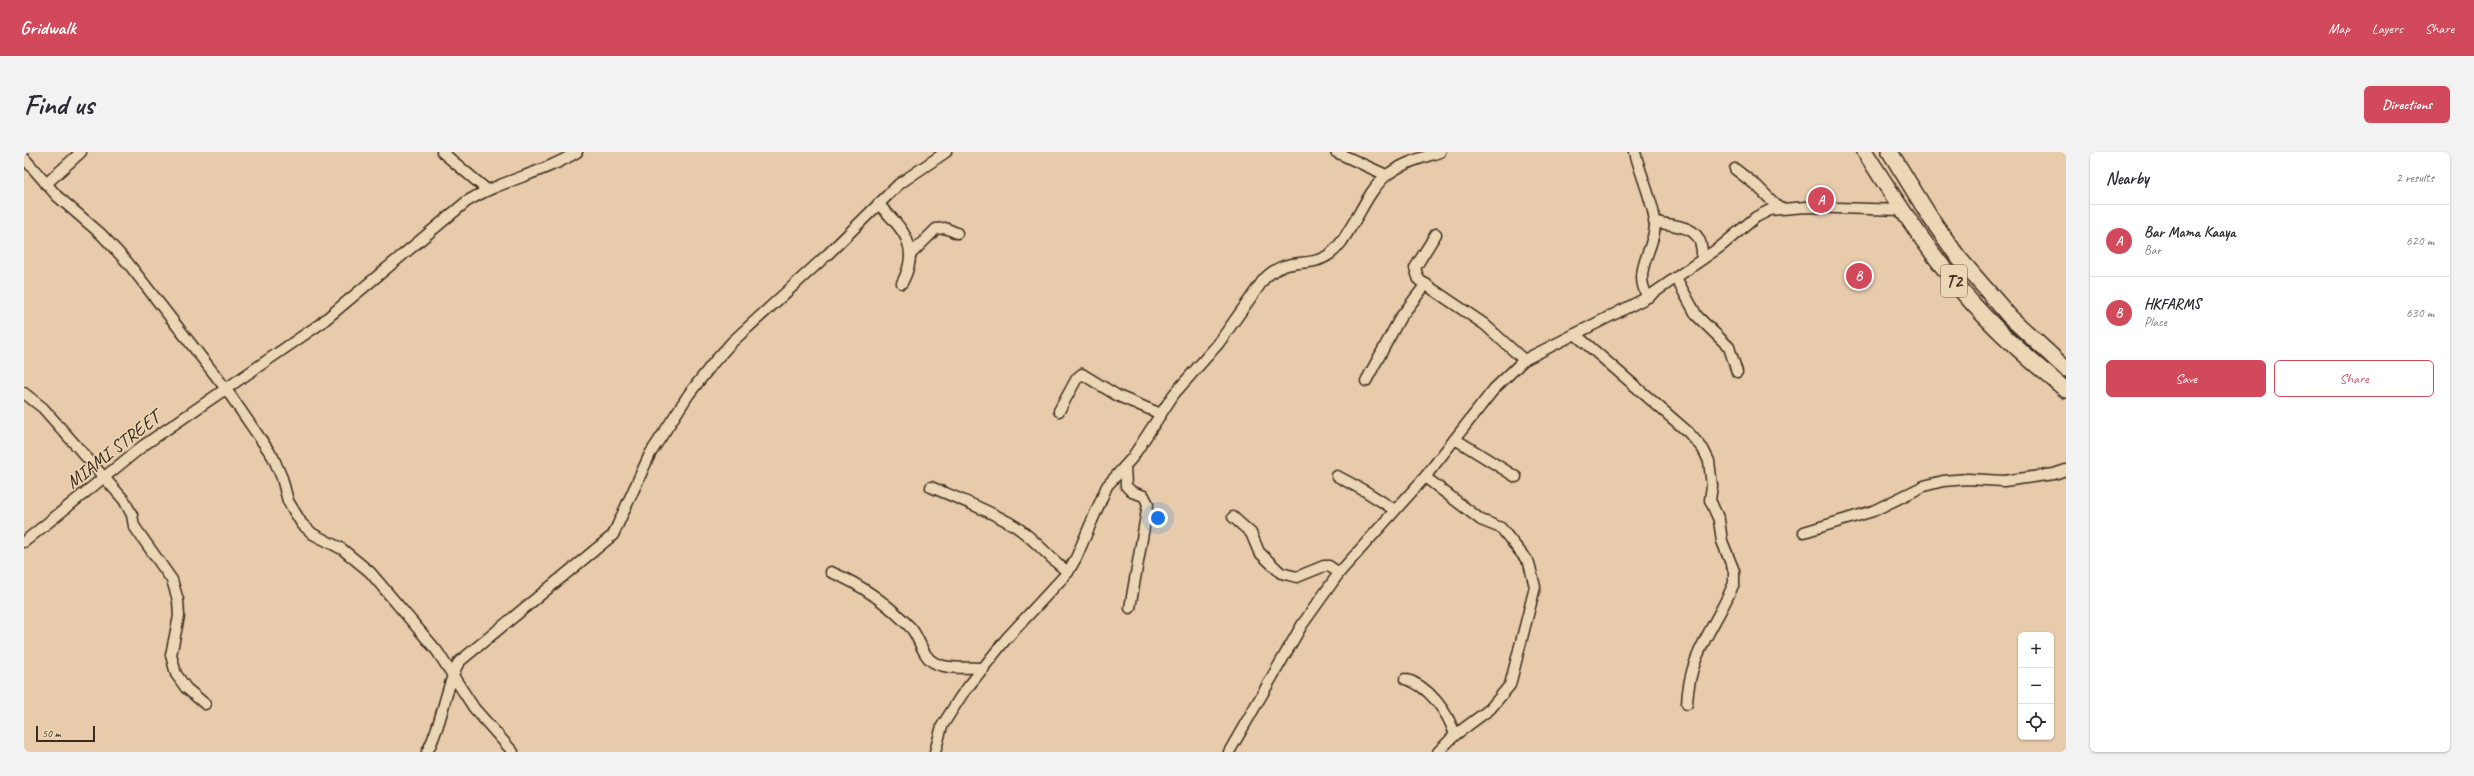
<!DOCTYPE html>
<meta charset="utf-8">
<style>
body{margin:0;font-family:Caveat,sans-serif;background:#f2f2f3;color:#2b2b33}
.controls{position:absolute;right:12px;bottom:12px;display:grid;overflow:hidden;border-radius:6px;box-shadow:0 1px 3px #0004}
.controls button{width:36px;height:36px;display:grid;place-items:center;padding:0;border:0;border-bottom:1px solid #e1e1e2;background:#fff;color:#2b2b33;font:20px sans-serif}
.scale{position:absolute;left:12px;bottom:10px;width:59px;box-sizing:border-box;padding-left:4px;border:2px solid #3b2a1e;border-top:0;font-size:11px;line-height:14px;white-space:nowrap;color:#3b2a1e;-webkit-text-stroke:3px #ebd6b5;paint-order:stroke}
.you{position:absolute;left:1134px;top:366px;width:14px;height:14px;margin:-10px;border:3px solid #fff;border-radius:50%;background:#1a73e8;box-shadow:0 0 0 6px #1a73e833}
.badge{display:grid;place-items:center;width:26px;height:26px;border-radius:50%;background:#d1495b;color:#fff;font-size:13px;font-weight:700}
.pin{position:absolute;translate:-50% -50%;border:2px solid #fff;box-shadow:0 1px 4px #0006}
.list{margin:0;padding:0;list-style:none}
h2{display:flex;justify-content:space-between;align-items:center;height:52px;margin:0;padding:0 16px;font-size:17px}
h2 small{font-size:13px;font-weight:400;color:#7c7c81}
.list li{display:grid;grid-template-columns:26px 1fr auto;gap:12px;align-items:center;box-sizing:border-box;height:72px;padding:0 16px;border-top:1px solid #e1e1e2}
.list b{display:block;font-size:15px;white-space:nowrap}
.list p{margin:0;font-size:13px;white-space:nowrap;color:#7c7c81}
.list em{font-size:13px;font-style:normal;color:#7c7c81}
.actions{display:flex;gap:8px;padding:12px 16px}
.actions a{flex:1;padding:9px 0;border:1px solid #d1495b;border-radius:6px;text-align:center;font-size:14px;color:#d1495b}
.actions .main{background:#d1495b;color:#fff}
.icon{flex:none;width:22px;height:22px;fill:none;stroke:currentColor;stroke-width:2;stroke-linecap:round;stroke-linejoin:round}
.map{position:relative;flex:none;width:2042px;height:600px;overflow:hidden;border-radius:6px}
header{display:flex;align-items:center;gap:24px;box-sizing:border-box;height:56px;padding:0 20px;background:#d1495b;color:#fff}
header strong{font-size:19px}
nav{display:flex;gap:22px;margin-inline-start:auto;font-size:14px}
.intro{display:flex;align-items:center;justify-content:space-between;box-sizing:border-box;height:96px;padding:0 24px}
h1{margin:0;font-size:28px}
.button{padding:10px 18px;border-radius:6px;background:#d1495b;color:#fff;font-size:14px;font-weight:700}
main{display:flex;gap:24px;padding:0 24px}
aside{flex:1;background:#fff;border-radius:6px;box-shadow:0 1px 3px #0004}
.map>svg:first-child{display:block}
</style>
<header>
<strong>Gridwalk</strong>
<nav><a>Map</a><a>Layers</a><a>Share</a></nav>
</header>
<div class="intro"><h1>Find us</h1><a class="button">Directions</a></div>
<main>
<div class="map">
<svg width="2042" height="600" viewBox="0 0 2042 600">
<rect width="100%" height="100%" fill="#e7cbaa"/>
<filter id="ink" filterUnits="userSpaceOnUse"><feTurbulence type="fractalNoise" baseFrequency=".025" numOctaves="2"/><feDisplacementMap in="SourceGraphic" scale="8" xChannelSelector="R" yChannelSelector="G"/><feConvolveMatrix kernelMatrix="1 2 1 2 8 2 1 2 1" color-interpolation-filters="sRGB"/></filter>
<g filter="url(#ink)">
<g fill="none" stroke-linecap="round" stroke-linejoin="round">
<g stroke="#3b2a1e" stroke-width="13">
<g id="minor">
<path d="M418,0l44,37"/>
<path d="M1312,0l50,23"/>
<path d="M1611,0c4,19 21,57 20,74 -2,26 -23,46 -7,71"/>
<path d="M0,6l33,38 44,38 27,29 98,126 47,68 9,21 6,23 14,23 11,10 29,15 28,23 67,79 37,57 39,44"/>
<path d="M1711,17l22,17 22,22"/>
<path d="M22,32l35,-32"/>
<path d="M854,52c26,25 43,44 24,79"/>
<path d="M1630,70c27,5 50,3 48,37"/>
<path d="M1412,82l-21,34 4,12 65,44 40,36"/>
<path d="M887,102l25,-25 9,-1 12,5"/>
<path d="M1652,126l21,38 32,31 8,25"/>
<path d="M1551,182l113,98 15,17 6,12 3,25 -2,14 9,20 3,21 12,30v12c-18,44 -45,69 -47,121"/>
<path d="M1342,229l34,-63 26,-34"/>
<path d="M0,241l19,15 81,92 8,15 2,11 38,54 6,20 1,16 -8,39 5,19 10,14 19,16"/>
<path d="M1035,259l18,-33 5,-4 36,22 43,18"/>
<path d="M1431,287l61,38"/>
<path d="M1101,314l1,20 6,6 12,4 4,8 -18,104"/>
<path d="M1313,324l28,15 30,19"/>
<path d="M1401,325l56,43 20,8 28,35 6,24 -25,98 -20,24 -35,26 -17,17"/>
<path d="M907,335c28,12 58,23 84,39 20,13 34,32 53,46"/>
<path d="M1209,365l18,16 8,19 22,21 16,4 27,-11h5l10,7"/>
<path d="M1780,380l69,-21 51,-25 19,-5 24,-2 37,2 50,-7 12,-4"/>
<path d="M0,390l120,-97 176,-121 146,-122c35,-22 76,-28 111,-50"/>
<path d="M807,420c29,12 58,33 80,56 9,10 11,29 24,35 14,7 34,4 49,5"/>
<path d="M1381,527c23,6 43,33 50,56"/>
<path d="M403,600c16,-29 17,-62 32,-90l154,-127 37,-81 39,-60 25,-32 18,-20 96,-88 71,-70 47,-32"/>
<path d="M911,600l7,-26 19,-30 45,-57 62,-67 8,-14 31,-72 25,-28 42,-64 44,-50 46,-65c25,-25 44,-9 66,-25 11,-8 17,-21 24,-32 9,-15 19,-36 33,-47 15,-12 35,-17 53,-23"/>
<path d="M1205,600l73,-127 37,-52 86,-96 69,-88 30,-29 124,-63 72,-50 36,-30 14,-7 36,-3 95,3"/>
</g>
</g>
<g stroke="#3b2a1e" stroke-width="18">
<g id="highway">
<path d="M1841,0c29,46 58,91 92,133 31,39 71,74 109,105"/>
<path d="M1866,0l40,65 28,40 52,60 56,52"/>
</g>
</g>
<use href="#minor" stroke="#ebd6b5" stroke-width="10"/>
<use href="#highway" stroke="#ebd6b5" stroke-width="15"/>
</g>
</g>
<g text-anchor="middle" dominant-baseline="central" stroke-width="3" stroke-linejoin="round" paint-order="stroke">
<rect fill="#ebd6b5" stroke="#705e4b" stroke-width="1" x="1917" y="113" width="26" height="32" rx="3"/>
<g font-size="18" font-weight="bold" fill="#3b2a1e">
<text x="1930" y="129">T2</text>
</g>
<g font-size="19" fill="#3b2a1e" stroke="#ebd6b5">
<text transform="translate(89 298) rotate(-38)">MIAMI STREET</text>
</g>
</g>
</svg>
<div class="controls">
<button>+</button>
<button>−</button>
<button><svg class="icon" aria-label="locate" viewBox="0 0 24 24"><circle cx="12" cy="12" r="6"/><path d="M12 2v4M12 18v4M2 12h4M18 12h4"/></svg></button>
</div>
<div class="scale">50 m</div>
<div class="you"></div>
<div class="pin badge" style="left:1797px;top:48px">A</div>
<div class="pin badge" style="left:1835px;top:124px">B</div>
</div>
<aside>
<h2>Nearby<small>2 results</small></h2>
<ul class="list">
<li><span class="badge">A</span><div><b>Bar Mama Kaaya</b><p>Bar</p></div><em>620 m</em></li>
<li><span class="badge">B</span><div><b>HKFARMS</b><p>Place</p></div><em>630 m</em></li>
</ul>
<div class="actions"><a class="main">Save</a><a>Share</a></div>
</aside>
</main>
